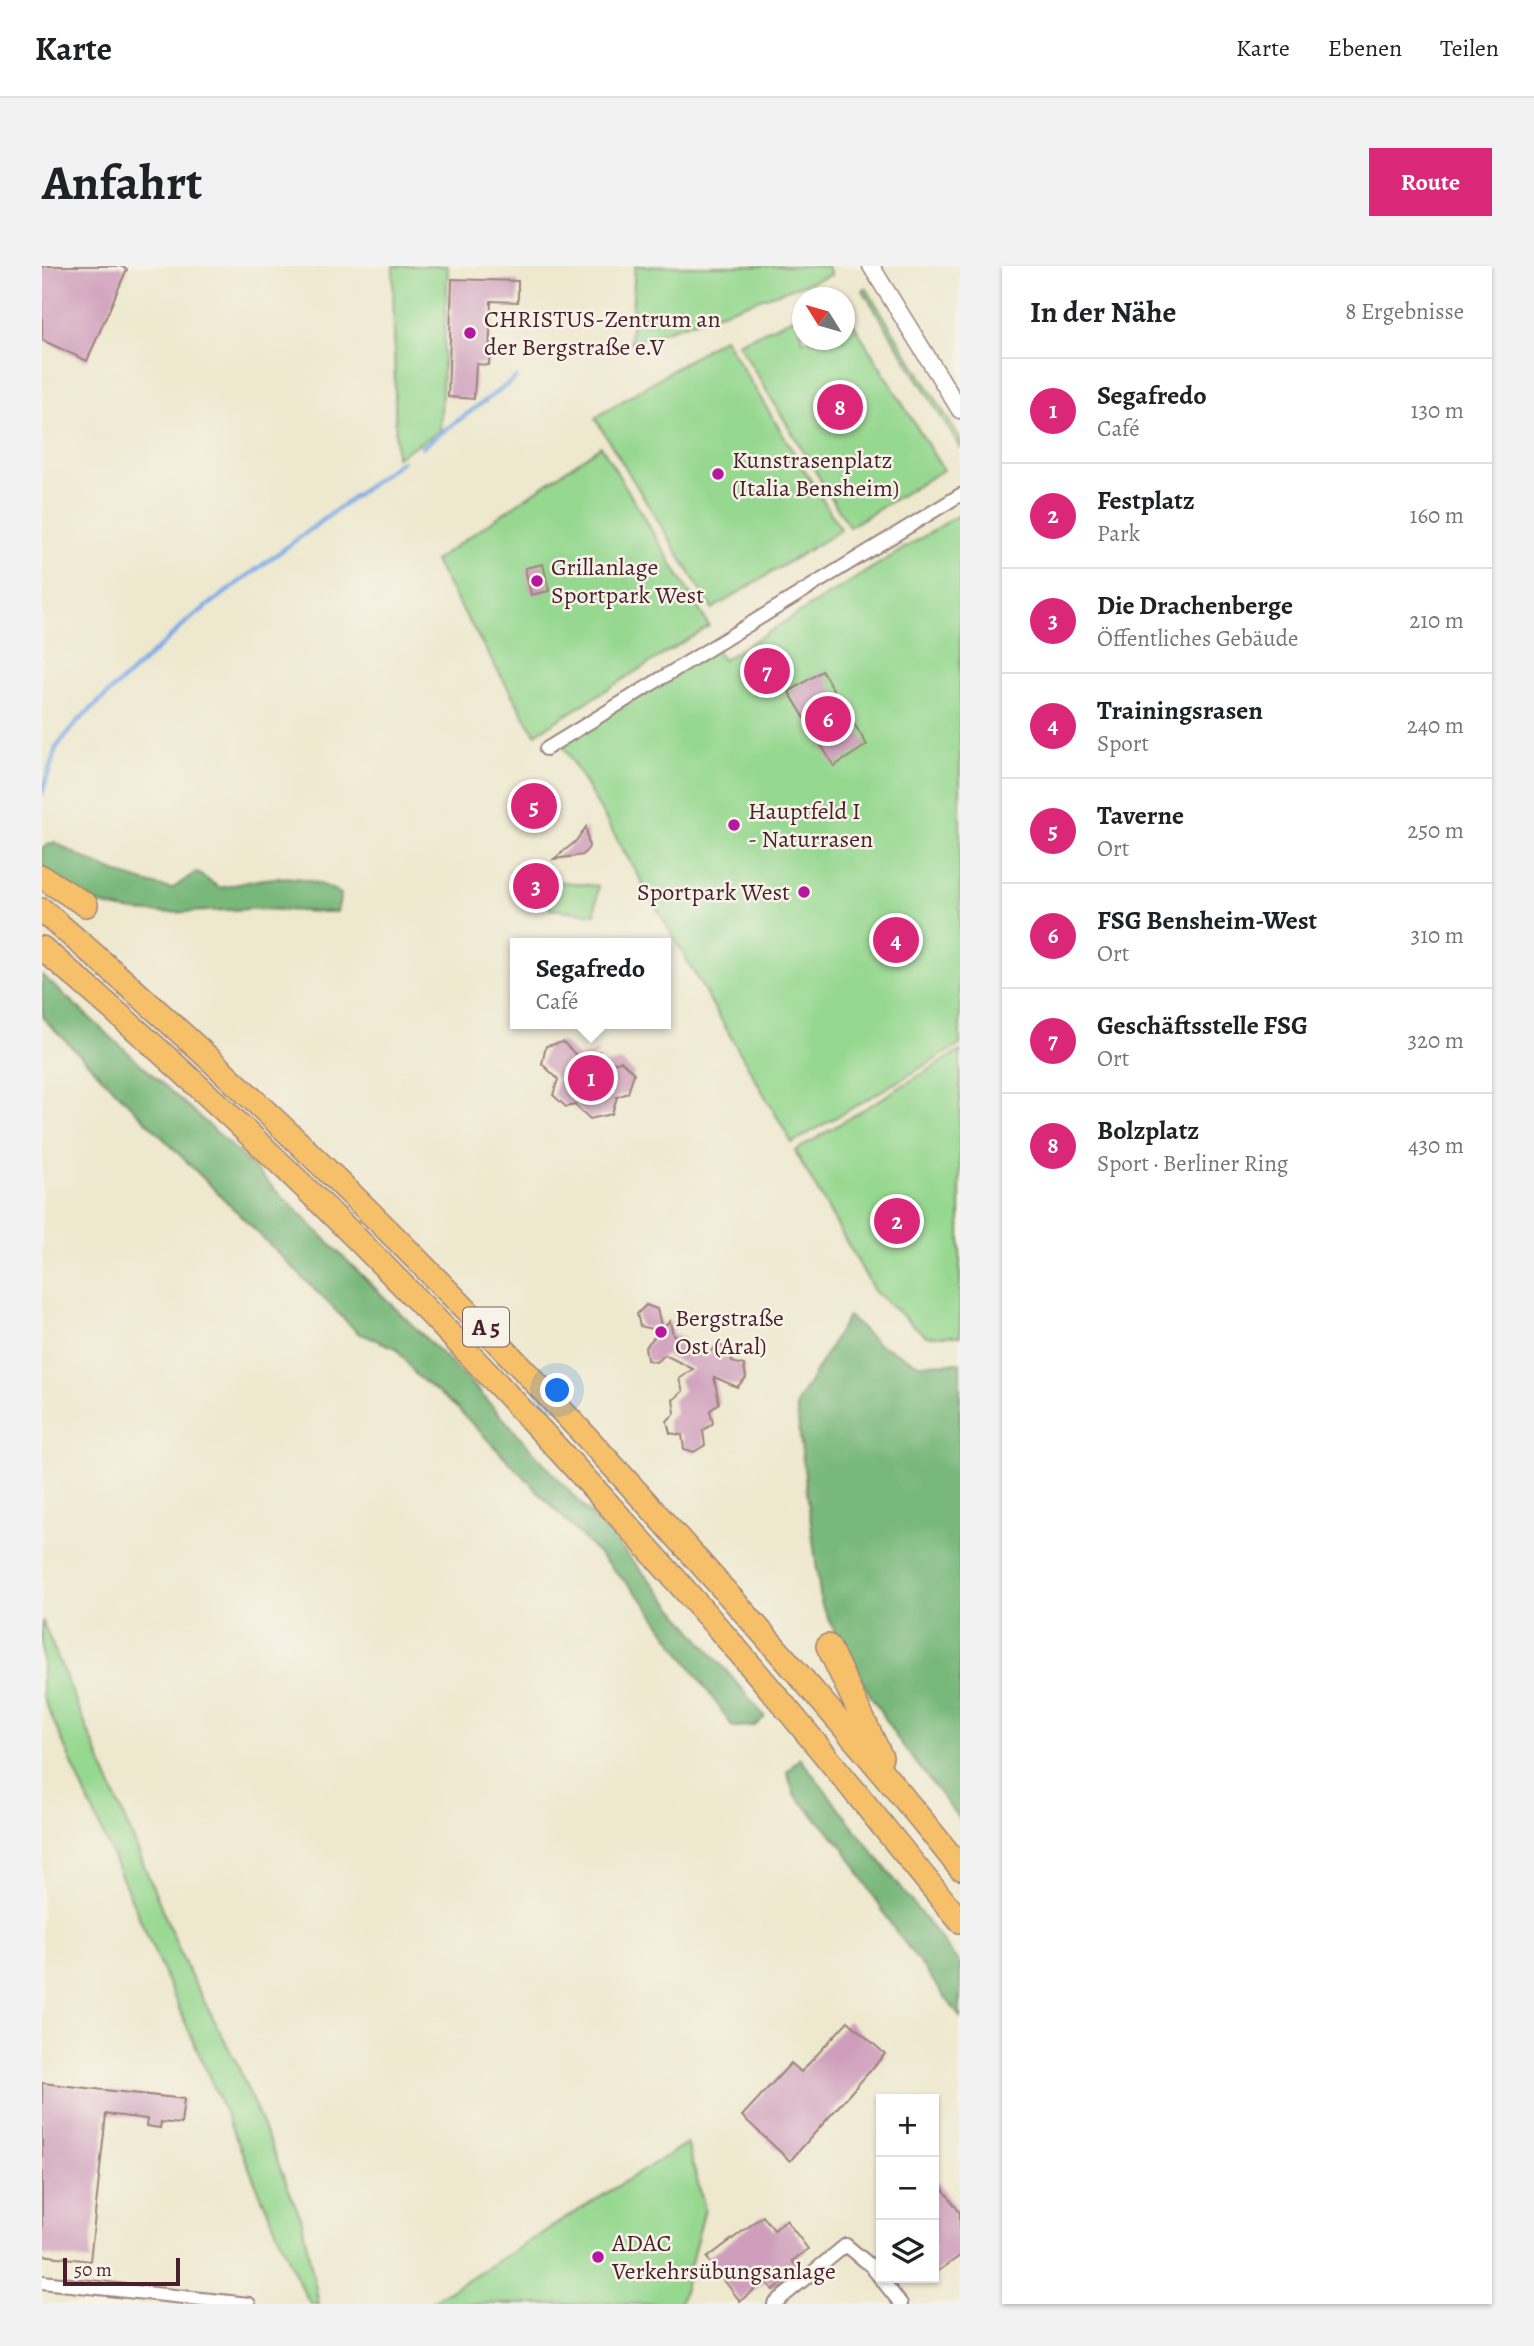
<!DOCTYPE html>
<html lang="de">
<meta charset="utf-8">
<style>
body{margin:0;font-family:Alegreya,serif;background:#f2f2f2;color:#202124}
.controls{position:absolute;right:21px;bottom:21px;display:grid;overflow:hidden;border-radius:0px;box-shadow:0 2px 5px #0004}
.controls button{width:63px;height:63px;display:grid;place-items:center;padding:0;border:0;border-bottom:2px solid #e0e0e0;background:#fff;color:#202124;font:35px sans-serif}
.compass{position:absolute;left:750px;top:21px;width:63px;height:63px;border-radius:50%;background:#fff;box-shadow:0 2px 5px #0004;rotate:307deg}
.scale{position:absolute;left:21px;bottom:18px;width:117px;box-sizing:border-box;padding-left:7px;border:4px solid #4a1f2b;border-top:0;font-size:19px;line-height:24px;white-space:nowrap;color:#4a1f2b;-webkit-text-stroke:5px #f7f3e8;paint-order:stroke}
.you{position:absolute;left:516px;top:1125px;width:24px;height:24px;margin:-18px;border:5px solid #fff;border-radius:50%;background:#1a73e8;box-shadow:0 0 0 10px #1a73e833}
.badge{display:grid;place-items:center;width:46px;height:46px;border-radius:50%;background:#db2777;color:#fff;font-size:23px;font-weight:700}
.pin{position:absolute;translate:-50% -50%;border:4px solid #fff;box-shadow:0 2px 7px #0006}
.popup{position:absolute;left:468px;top:672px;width:161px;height:91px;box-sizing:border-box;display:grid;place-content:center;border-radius:0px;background:#fff;filter:drop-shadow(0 2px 5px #0005);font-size:23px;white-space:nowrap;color:#757577}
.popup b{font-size:26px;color:#202124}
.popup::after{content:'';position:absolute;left:50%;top:100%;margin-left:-14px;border:14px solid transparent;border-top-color:#fff}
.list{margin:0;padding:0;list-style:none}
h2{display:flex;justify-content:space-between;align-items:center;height:91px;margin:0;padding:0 28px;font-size:30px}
h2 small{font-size:23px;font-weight:400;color:#757577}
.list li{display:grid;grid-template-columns:46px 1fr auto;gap:21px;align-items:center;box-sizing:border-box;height:105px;padding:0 28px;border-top:2px solid #e0e0e0}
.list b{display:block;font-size:26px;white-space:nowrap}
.list p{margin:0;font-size:23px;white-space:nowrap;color:#757577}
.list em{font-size:23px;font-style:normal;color:#757577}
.icon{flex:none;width:38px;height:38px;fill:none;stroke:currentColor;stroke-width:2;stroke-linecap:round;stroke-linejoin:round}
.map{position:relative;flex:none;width:918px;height:2038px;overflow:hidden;border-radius:0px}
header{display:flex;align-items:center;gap:42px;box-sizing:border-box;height:98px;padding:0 35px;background:#fff;border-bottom:2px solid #e0e0e0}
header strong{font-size:33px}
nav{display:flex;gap:38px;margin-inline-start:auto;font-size:24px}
.intro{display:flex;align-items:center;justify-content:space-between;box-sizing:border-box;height:168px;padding:0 42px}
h1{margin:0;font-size:49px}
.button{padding:18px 32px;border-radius:0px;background:#db2777;color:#fff;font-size:24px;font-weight:700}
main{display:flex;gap:42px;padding:0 42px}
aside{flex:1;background:#fff;border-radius:0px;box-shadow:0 2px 5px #0004}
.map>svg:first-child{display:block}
</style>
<header>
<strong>Karte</strong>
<nav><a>Karte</a><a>Ebenen</a><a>Teilen</a></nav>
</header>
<div class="intro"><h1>Anfahrt</h1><a class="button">Route</a></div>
<main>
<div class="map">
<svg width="918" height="2038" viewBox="0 0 918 2038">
<rect width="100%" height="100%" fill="#f7f3e8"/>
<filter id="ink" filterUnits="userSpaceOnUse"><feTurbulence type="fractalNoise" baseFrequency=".0143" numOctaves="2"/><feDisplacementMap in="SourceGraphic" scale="14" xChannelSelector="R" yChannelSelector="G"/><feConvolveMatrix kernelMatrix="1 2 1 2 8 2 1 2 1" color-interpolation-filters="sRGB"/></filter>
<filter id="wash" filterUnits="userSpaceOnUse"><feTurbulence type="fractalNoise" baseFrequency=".00686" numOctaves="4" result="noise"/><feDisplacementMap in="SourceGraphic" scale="28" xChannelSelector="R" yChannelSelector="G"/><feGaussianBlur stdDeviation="1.57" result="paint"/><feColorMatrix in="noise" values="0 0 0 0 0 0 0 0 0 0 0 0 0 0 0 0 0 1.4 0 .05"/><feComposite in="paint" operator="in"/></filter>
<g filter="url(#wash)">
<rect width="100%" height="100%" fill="#eee8ce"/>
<g fill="#96d890" stroke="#707c5e" stroke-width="2">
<path d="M351,0h55l-8,165 -44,26z"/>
<path d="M593,0h192l4,9 -201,68z"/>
<path d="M824,22l94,150v9l-97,-157z"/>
<path d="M803,44l98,160 -94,57 -111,-184 64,-29v26h42z"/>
<path d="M682,72l117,192 -129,79 -117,-191z"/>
<path d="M559,180l108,180 -174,108 -101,-173z"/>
<path d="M918,248v531l-168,98 -232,-403 155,-91 8,11z"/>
<path d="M511,615l45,5 -3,28 -45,-5z"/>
<path d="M918,785v285h-34l-51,-44 -80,-141z"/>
<path d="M0,1354l145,349 50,95 65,157 17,83h-8l-9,-15 -260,-594z"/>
<path d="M645,1877l18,66 -25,95h-252z"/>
</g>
<g fill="#78b87a" stroke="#616c52" stroke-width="2">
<path d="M13,576c38,23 74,38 117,47l24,-17 24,16c48,-10 76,-20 121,6l-4,18c-29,1 -58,-4 -86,-3 -80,2 -143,18 -209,-38v-23z"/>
<path d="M0,709l182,164 249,246 183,202 109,130 -10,9 -22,1 -89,-126 -187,-193 -41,-33 -20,-27 -38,-15 -315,-315z"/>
<path d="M806,1050l30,28 41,20 41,-1v457l-63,-82 -49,-79 -27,-56 -25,-198z"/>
<path d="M758,1492l160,206v53l-68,-91 -48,-78 -50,-54 -7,-22z"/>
</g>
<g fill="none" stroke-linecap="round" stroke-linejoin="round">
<g stroke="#7cabe6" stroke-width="4.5">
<path d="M380,181l94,-69"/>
<path d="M0,527l14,-45 22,-27 44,-40 68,-62 212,-158"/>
</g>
</g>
<g id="blocks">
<g fill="#cf9ebc">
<path d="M0,0h78l7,3 -40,92 -45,-21z"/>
<path d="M410,13l66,2v21l-27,-1 -2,64 -13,-1 -2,35 -26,-2z"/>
<path d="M501,298l6,27 -18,4 -6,-27z"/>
<path d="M730,388l13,21 -23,13 -12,-21z"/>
<path d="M780,405l45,74 -33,21 -45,-74z"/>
<path d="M491,517l19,30 -18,11 -19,-30z"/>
<path d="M544,561l3,20 -6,8 -29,4 21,-17z"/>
<path d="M521,776l16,16 21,-7 -18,19 39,-9 13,12 -6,20 -11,4 -5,17 -22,5 -15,-14 -9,2 -13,-12 5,-16 -16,-15 4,-18z"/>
<path d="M604,1039l11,4 5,20 8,-8 3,14 11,3 2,8 22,8 9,-9 13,4 2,13 12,3 2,13 -9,9 -23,-10 5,26 -9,8 3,12 -10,8 2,14 -11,7 -10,-3 -2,-14 -12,-2 -3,-12 8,-8 -2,-13 10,-9 -4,-12 14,-10 -28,-14 -9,7 -9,-2 -2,-13 15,-16 -20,-5 -3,-12z"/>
<path d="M806,1755l37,33 -95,107 -48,-45 49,-53 10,9z"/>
<path d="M0,1817l142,16 -3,25 -20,-2 -1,6 -14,-2 1,-7 -41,-5 -16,147 -48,-6z"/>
<path d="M892,1910l26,37v43l-26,18z"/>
<path d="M721,1950l11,14 12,-10 22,29 -16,12 7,9 -26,20 -7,-9 -26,20 -33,-43z"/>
</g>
</g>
</g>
<g filter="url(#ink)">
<use href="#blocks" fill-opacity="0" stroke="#9c847c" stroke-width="2"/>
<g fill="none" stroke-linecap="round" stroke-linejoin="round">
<g stroke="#9c847c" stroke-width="16">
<g id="minor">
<path d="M504,483l414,-254"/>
<path d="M0,2016l207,22"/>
<path d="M732,2038l72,-59 24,20 31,39"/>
</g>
</g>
<g stroke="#9c847c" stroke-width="19">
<path id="tertiary" d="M829,0l89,144"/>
</g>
<g stroke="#9c847c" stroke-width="26">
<g id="motorway">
<path d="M0,611l44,28"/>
<path d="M0,644c239,204 459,427 667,663 86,96 171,193 251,295"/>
<path d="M0,682c252,213 480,454 696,703 76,88 148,180 222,270"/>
<path d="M786,1380l53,111"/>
</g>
</g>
<use href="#minor" stroke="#fff" stroke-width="12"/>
<use href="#tertiary" stroke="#fff" stroke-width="16"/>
<use href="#motorway" stroke="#f6c06b" stroke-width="23"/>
</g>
</g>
<g fill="#b5179e" stroke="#f7f3e8" stroke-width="2.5">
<circle cx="428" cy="67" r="7"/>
<circle cx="676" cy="208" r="7"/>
<circle cx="495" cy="315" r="7"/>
<circle cx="692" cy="559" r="7"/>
<circle cx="762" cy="626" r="7"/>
<circle cx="619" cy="1066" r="7"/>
<circle cx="556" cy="1991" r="7"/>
</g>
<g text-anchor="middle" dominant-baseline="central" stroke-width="5" stroke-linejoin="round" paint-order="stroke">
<rect fill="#f7f3e8" stroke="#7e5f64" stroke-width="2" x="421" y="1041.5" width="46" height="39" rx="5"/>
<g font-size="23" font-weight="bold" fill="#4a1f2b">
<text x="444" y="1061">A 5</text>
</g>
<g font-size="24" fill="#4a1f2b" stroke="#f7f3e8" text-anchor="start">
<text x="442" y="53">CHRISTUS-Zentrum an<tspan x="442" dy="28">der Bergstraße e.V</tspan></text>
<text x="690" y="194">Kunstrasenplatz<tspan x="690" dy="28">(Italia Bensheim)</tspan></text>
<text x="509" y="301">Grillanlage<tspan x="509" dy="28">Sportpark West</tspan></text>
<text x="706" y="545">Hauptfeld I<tspan x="706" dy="28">- Naturrasen</tspan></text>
<text x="748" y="626" text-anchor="end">Sportpark West</text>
<text x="633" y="1052">Bergstraße<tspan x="633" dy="28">Ost (Aral)</tspan></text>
<text x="570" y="1977">ADAC<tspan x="570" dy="28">Verkehrsübungsanlage</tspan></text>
</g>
</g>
</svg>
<div class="controls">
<button>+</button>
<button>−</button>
<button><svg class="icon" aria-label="layers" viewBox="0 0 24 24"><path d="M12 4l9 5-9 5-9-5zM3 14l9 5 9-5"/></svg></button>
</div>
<svg class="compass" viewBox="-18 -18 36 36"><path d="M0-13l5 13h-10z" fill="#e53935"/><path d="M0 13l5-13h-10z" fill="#757577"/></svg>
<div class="scale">50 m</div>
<div class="you"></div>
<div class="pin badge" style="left:549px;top:812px">1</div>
<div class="popup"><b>Segafredo</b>Café</div>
<div class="pin badge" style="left:855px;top:955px">2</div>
<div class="pin badge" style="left:494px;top:620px">3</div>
<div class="pin badge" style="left:854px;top:674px">4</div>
<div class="pin badge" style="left:492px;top:540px">5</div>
<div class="pin badge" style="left:786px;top:453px">6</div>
<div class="pin badge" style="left:725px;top:405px">7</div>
<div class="pin badge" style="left:798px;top:141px">8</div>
</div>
<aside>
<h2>In der Nähe<small>8 Ergebnisse</small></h2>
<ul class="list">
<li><span class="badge">1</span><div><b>Segafredo</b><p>Café</p></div><em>130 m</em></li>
<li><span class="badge">2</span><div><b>Festplatz</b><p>Park</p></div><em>160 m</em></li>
<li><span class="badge">3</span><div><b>Die Drachenberge</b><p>Öffentliches Gebäude</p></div><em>210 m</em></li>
<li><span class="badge">4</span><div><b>Trainingsrasen</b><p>Sport</p></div><em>240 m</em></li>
<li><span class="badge">5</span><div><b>Taverne</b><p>Ort</p></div><em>250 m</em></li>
<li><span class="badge">6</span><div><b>FSG Bensheim-West</b><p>Ort</p></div><em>310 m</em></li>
<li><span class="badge">7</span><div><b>Geschäftsstelle FSG</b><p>Ort</p></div><em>320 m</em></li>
<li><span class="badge">8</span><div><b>Bolzplatz</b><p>Sport · Berliner Ring</p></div><em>430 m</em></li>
</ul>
</aside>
</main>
